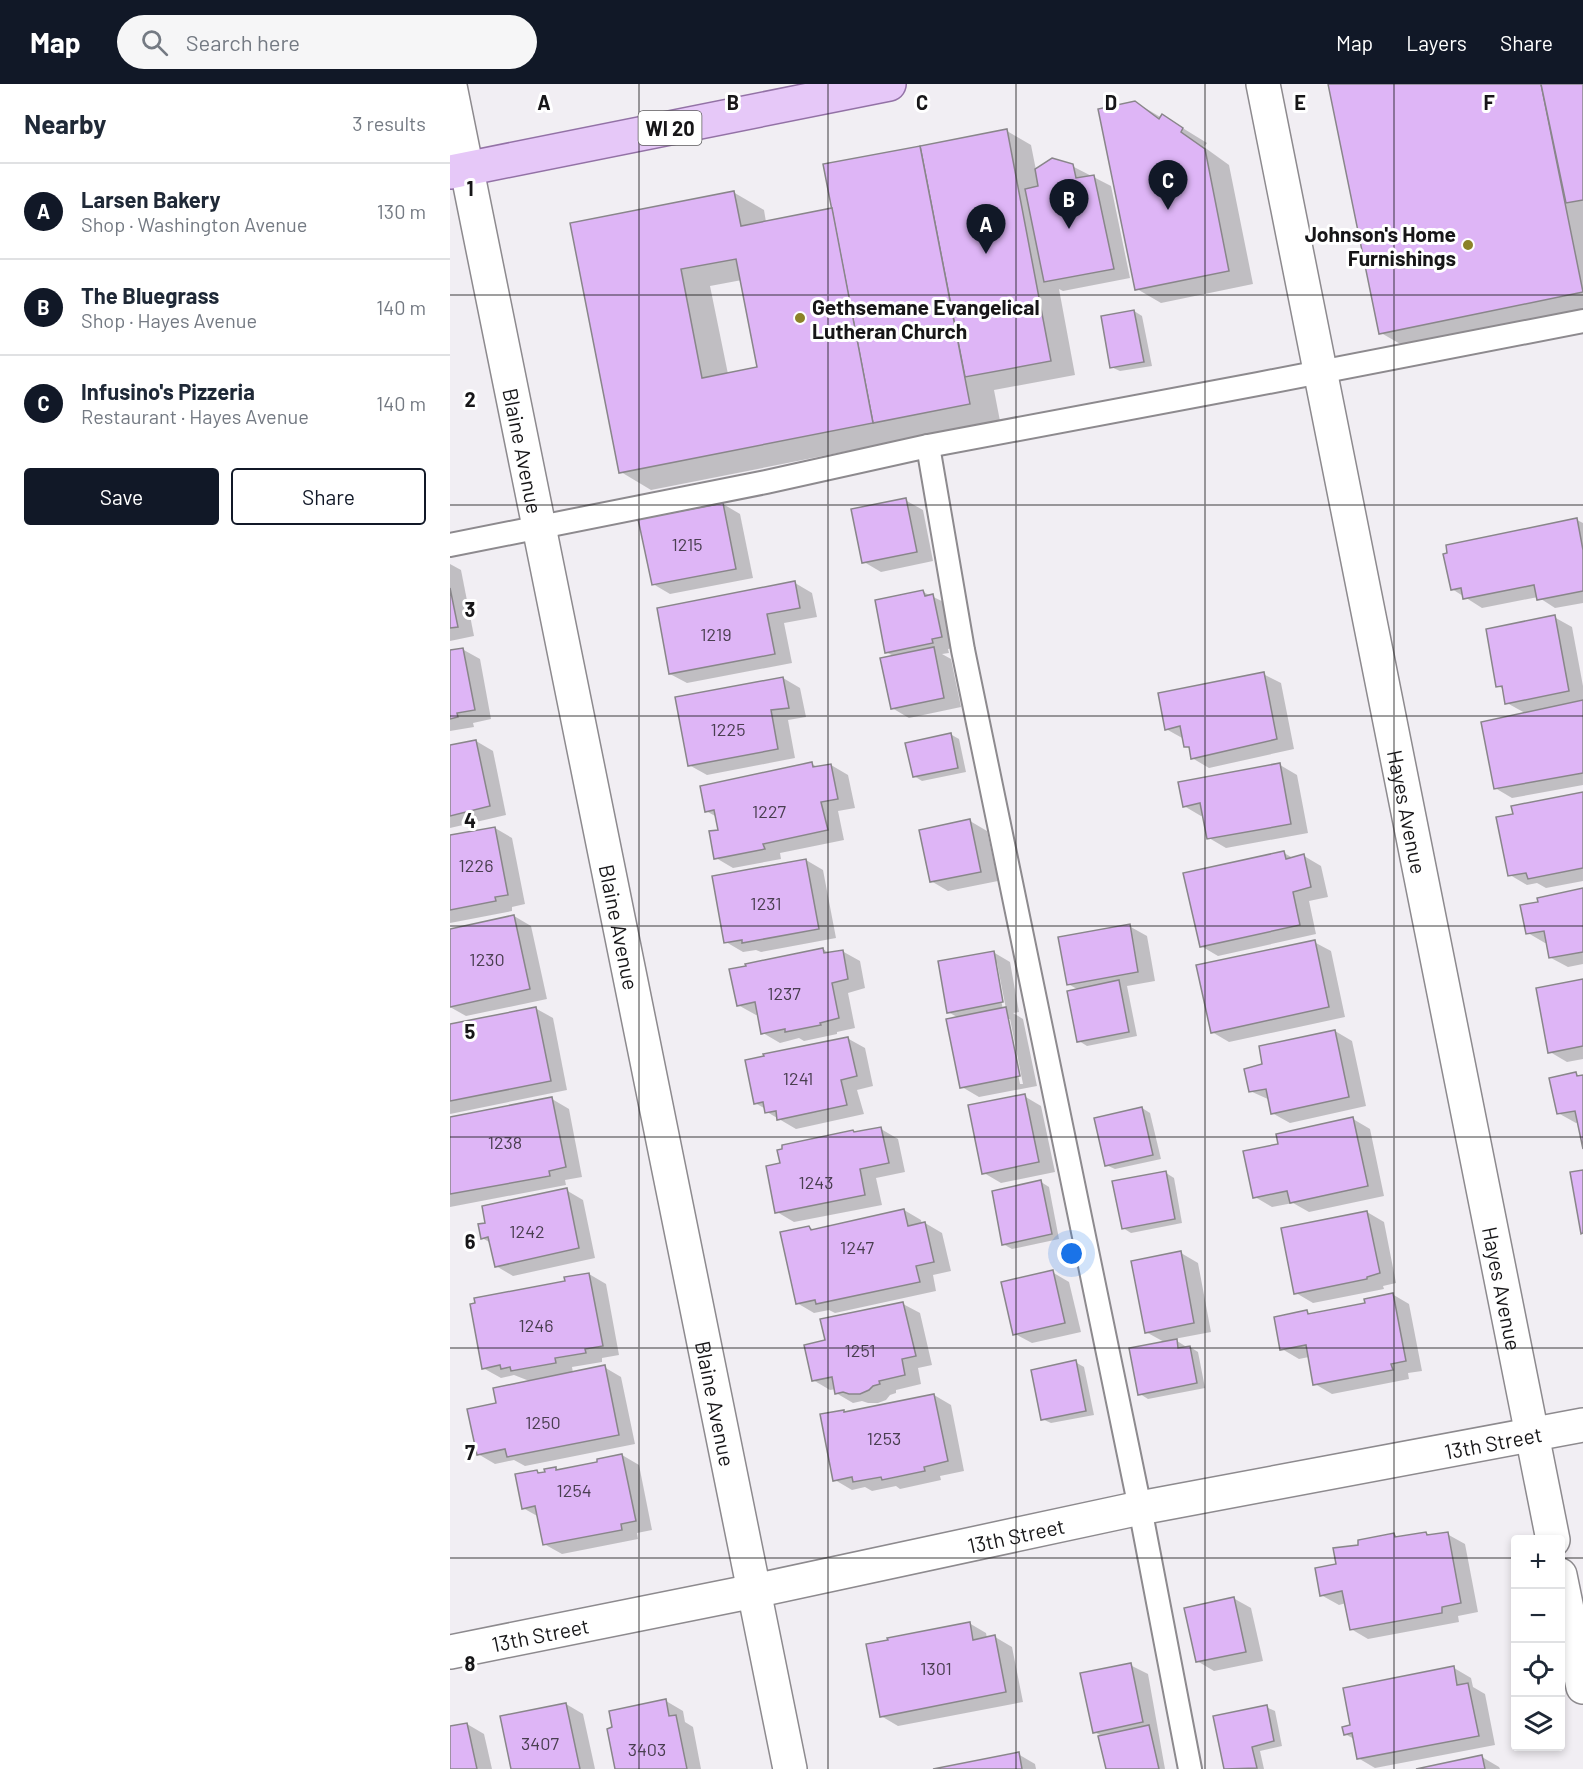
<!DOCTYPE html>
<meta charset="utf-8">
<style>
body{margin:0;font-family:Barlow,sans-serif;background:#f6f6f7;color:#1f2937}
.controls{position:absolute;right:18px;bottom:18px;display:grid;overflow:hidden;border-radius:6px;box-shadow:0 3px 9px #0003}
.controls button{width:54px;height:54px;display:grid;place-items:center;padding:0;border:0;border-bottom:2px solid #e0e1e3;background:#fff;color:#1f2937;font:30px sans-serif}
.you{position:absolute;left:622px;top:1170px;width:21px;height:21px;margin:-15px;border:4px solid #fff;border-radius:50%;background:#1a73e8;box-shadow:0 0 0 9px #1a73e833}
.badge{display:grid;place-items:center;width:39px;height:39px;border-radius:50%;background:#111827;color:#fff;font-size:20px;font-weight:700}
.pin{position:absolute;translate:-50% -50px;filter:drop-shadow(0 2px 3px #0008)}
.pin::after{content:'';position:absolute;top:32px;width:21px;height:18px;background:inherit;clip-path:polygon(0 0,100% 0,50% 100%)}
.list{margin:0;padding:0;list-style:none}
h2{display:flex;justify-content:space-between;align-items:center;height:78px;margin:0;padding:0 24px;font-size:26px}
h2 small{font-size:20px;font-weight:400;color:#747a83}
.list li{display:grid;grid-template-columns:39px 1fr auto;gap:18px;align-items:center;box-sizing:border-box;height:96px;padding:0 24px;border-top:2px solid #e0e1e3}
.list b{display:block;font-size:22px;white-space:nowrap}
.list p{margin:0;font-size:20px;white-space:nowrap;color:#747a83}
.list em{font-size:20px;font-style:normal;color:#747a83}
.actions{display:flex;gap:12px;padding:18px 24px}
.actions a{flex:1;padding:14px 0;border:2px solid #111827;border-radius:6px;text-align:center;font-size:21px;color:#111827}
.actions .main{background:#111827;color:#fff}
.icon{flex:none;width:33px;height:33px;fill:none;stroke:currentColor;stroke-width:2;stroke-linecap:round;stroke-linejoin:round}
.map{position:relative;flex:none;width:1133px;height:1685px;overflow:hidden}
header{display:flex;align-items:center;gap:36px;box-sizing:border-box;height:84px;padding:0 30px;background:#111827;color:#fff}
header strong{font-size:28px}
nav{display:flex;gap:33px;margin-inline-start:auto;font-size:21px}
.search{width:420px;height:54px;background:#f6f6f7;display:flex;align-items:center;gap:15px;box-sizing:border-box;padding:0 21px;border-radius:33px;color:#747a83;font-size:22px}
main{display:flex}
aside{flex:1;background:#fff}
.map>svg:first-child{display:block}
</style>
<header>
<strong>Map</strong>
<div class="search"><svg class="icon" aria-label="search" viewBox="0 0 24 24"><circle cx="10" cy="10" r="6"/><path d="M15 15l6 6"/></svg>Search here</div>
<nav><a>Map</a><a>Layers</a><a>Share</a></nav>
</header>
<main>
<aside>
<h2>Nearby<small>3 results</small></h2>
<ul class="list">
<li><span class="badge">A</span><div><b>Larsen Bakery</b><p>Shop · Washington Avenue</p></div><em>130 m</em></li>
<li><span class="badge">B</span><div><b>The Bluegrass</b><p>Shop · Hayes Avenue</p></div><em>140 m</em></li>
<li><span class="badge">C</span><div><b>Infusino's Pizzeria</b><p>Restaurant · Hayes Avenue</p></div><em>140 m</em></li>
</ul>
<div class="actions"><a class="main">Save</a><a>Share</a></div>
</aside>
<div class="map">
<svg width="1133" height="1685" viewBox="0 0 1133 1685">
<rect width="100%" height="100%" fill="#f1eef3"/>
<g fill="#0003" fill-rule="evenodd">
<path d="M879,0h254v231l-172,35 -30,-17z"/>
<path d="M685,18l27,16 1,-2 44,27 -3,4 25,18 24,119 -92,19 -24,-14z"/>
<path d="M557,47l24,14 5,25 36,-4 39,20 19,92 -67,13 -4,-2 16,86 -81,15 6,31 -349,69 -30,-18 -49,-247 161,-33 31,18 2,12 67,-13 87,-61zM292,196l17,88 -31,6 -18,-88z"/>
<path d="M684,227l8,5 10,50 -32,5 -9,-4z"/>
<path d="M455,416l18,10 10,51 -52,11 -17,-10z"/>
<path d="M273,420l17,10 13,64 -83,16 -17,-10z"/>
<path d="M1127,436l6,3v80l-28,5 -17,-11 -56,11 -30,-19z"/>
<path d="M0,480l11,6 13,66 -24,5z"/>
<path d="M345,499l17,10 5,24 -33,6 8,40 -105,20 -17,-9z"/>
<path d="M473,508l27,13 8,42 -10,2 1,4 -7,1 9,5 10,48 -52,11 -17,-10 3,-51 -9,-5z"/>
<path d="M1104,533l18,10 11,59v99l-71,13 -17,-10 30,-75 -18,-10 -3,-14 -6,-3z"/>
<path d="M12,565l18,10 11,60 -18,4 1,4 -24,4v-79z"/>
<path d="M813,590l18,9 13,66 -85,19 -17,-10 -1,-9 -5,-3 -2,-7 -18,-10z"/>
<path d="M333,594l17,10 6,29 -18,3 7,38 -88,17 -18,-10z"/>
<path d="M500,650l9,5 7,33 -44,9 -8,-5z"/>
<path d="M26,657l17,10 13,64 -56,13v-81z"/>
<path d="M362,680l7,4 12,-3 17,10 7,33 -17,3 6,29 -64,13 1,6 -48,9 -17,-10 4,-27 -3,-14 -11,-6z"/>
<path d="M830,681l17,10 11,58 -82,15 -17,-10 -5,-23 -3,1 -17,-10z"/>
<path d="M1133,709v88l-37,7 -9,-5 -10,2 -17,-10 5,-60z"/>
<path d="M520,737l17,10 11,50 -50,10 -17,-10z"/>
<path d="M45,744l17,10 13,66 -13,3v4l-62,12v-86z"/>
<path d="M834,769l9,5 11,-2 17,10 7,31 -19,4 7,33 -98,22 -17,-10z"/>
<path d="M356,776l17,10 13,68 -75,14 -5,-2 -13,2 -17,-10z"/>
<path d="M1133,806v74l-15,3 -17,-9 -3,-15h-3l-17,-10 11,-30z"/>
<path d="M64,832l17,10 16,73 -81,17 -16,-9v-77z"/>
<path d="M679,842l18,10 8,45 -28,5 10,50 -50,10 -8,-5v-51l-11,-6z"/>
<path d="M864,858l17,9 14,66 -116,25 -17,-10z"/>
<path d="M373,865l7,5 12,-3 18,10 5,27 -17,5 7,35 -18,4v2l-33,7 -5,-3 -19,5 -17,-10 -4,-19 -3,1 -18,-10z"/>
<path d="M543,868l17,10 9,50 -6,1 10,6 14,67 -58,11 -17,-10 -3,-69 -11,-6zM544,879h3l9,46 -3,1zM557,935h3l13,65h-3z"/>
<path d="M1133,896v79l-16,3 -17,-10z"/>
<path d="M85,924l18,10 14,72 -117,24v-88z"/>
<path d="M885,947l17,10 14,65 -76,17 -18,-10 -2,-13 -20,-9 14,-26z"/>
<path d="M397,954l18,10 8,38 -16,4 7,24 -68,15 -29,-17 -1,-3 -11,-6z"/>
<path d="M1126,990l5,3 -2,45 -3,1 -18,-10z"/>
<path d="M574,1012l17,10 14,66 -54,11 -17,-10z"/>
<path d="M102,1015l17,10 13,68 -17,3 1,5 -116,22v-89z"/>
<path d="M692,1024l8,5 11,46 -46,10 -9,-4z"/>
<path d="M903,1035l17,10 14,67 -75,16 -16,-9 -21,4 -17,-10 24,-52z"/>
<path d="M431,1045l17,10 7,33 -29,6 6,27 -88,17 -17,-10 4,-48 75,-30z"/>
<path d="M716,1089l8,5 8,45 -51,10 -8,-5z"/>
<path d="M591,1098l8,5 10,52 -47,10 -9,-5z"/>
<path d="M116,1106l17,10 12,58 -82,18 -17,-10 -5,-23 -9,-5z"/>
<path d="M454,1126l17,10 1,4 3,-1 17,10 9,38 -18,4 3,16 -101,22 -6,-3 -15,3 -17,-10 12,-76 5,3z"/>
<path d="M917,1128l17,10 12,61 -13,3 1,3 -71,14 -17,-10z"/>
<path d="M731,1169l17,10 13,69 -37,7 11,7v2l5,-1 8,5 7,36 -57,11 -8,-5 26,-51 -20,-11z"/>
<path d="M602,1188l17,10 12,50 -49,11 -17,-9z"/>
<path d="M139,1190l17,10 13,71 -17,3v4l-30,5 1,6 31,-6 17,10 14,67 -110,22 -11,-6 -19,4 -17,-10 19,-50 35,-22 -18,-7 -13,3 -18,-10 84,-86z"/>
<path d="M942,1210l17,10 13,67 -14,2 1,6 -77,15 -17,-10 -6,-27 -10,2 -17,-10 25,-37 5,3 54,-10z"/>
<path d="M453,1220l17,9 12,52 -14,3 3,16 -25,6v3l-6,2 -4,5 -8,3h-10l-6,-2 -9,2 -17,-10v-4l-6,1 -17,-10z"/>
<path d="M625,1278l9,5 10,48 -43,8 -9,-4z"/>
<path d="M484,1311l17,10 13,66 -24,5 1,4 -41,9 -4,-3 -24,5 -7,-4 -13,3 -17,-10 8,-69 4,2z"/>
<path d="M172,1371l17,10 13,65 -15,3 1,6 -76,15 -18,-10 -5,-27 -16,-9 14,-36 4,2 15,-6 4,3 39,-8z"/>
<path d="M943,1450l7,4 26,-4 4,2 17,-2 18,10 13,68 -20,4 1,6 -91,17 -17,-10 -5,-26 -7,2 -18,-10 17,-30 22,-19z"/>
<path d="M783,1514l18,10 12,53 -49,10 -17,-10z"/>
<path d="M519,1539l17,10 1,5 8,-1 17,10 11,55 -125,24 -17,-10z"/>
<path d="M680,1581l18,9 17,95h-58l-7,-34 -6,-3z"/>
<path d="M1004,1584l17,10 2,9 12,7 10,51 -120,23 -17,-10 -4,-19 -9,-5 7,-8z"/>
<path d="M216,1617l17,10 2,11 8,5 8,42h-84z"/>
<path d="M116,1620l17,10 12,55h-82z"/>
<path d="M816,1623l9,4 7,35 -22,5 4,18h-38l-12,-52z"/>
<path d="M17,1640l17,10 8,35h-42v-41z"/>
<path d="M568,1670l17,10 1,5h-95z"/>
<path d="M1032,1673l17,10 1,2h-77z"/>
</g>
<g fill="#deb5f6" stroke="#89868a" stroke-width="1.5" fill-rule="evenodd">
<path d="M878,0h213l42,208 -204,42z"/>
<path d="M1091,0h42v116l-17,3z"/>
<path d="M685,17l24,18 3,-5 21,14 -2,4 24,17 24,122 -94,19 -37,-181z"/>
<path d="M557,45l44,232 -86,16 -45,-231z"/>
<path d="M470,62l50,258 -97,19 -50,-259z"/>
<path d="M602,74l21,6 3,14 18,-3 20,94 -70,13 -19,-93 13,-3 -3,-17z"/>
<path d="M284,107l7,35 91,-18 41,215 -254,50 -49,-250zM286,175l21,108 -55,11 -21,-109z"/>
<path d="M684,226l10,52 -34,6 -9,-52z"/>
<path d="M456,414l11,54 -55,11 -11,-54z"/>
<path d="M273,419l13,66 -84,16 -14,-66z"/>
<path d="M1127,434l6,32v41l-46,9 -3,-15 -71,14 -2,-11 -10,2 -8,-36 4,-1 -1,-8z"/>
<path d="M345,497l5,27 -33,6 8,40 -106,20 -12,-66z"/>
<path d="M0,504l8,39 -8,1z"/>
<path d="M473,506l2,6 8,-2 9,43 -10,2 1,4 -48,10 -10,-53z"/>
<path d="M1105,531l14,76 -64,13 -3,-18 -6,1 -10,-58z"/>
<path d="M484,563l10,51 -53,11 -11,-51z"/>
<path d="M13,564l12,62 -18,3 1,4 -8,2v-69z"/>
<path d="M814,588l13,67 -86,20 -2,-12h-5l-4,-21 -15,4 -7,-37z"/>
<path d="M333,593l6,31 -18,2 7,39 -90,17 -13,-69z"/>
<path d="M1133,616v73l-89,16 -13,-67z"/>
<path d="M501,649l7,35 -45,9 -8,-34z"/>
<path d="M26,656l14,66 -40,10v-71z"/>
<path d="M362,678l1,5 18,-3 7,35 -17,3 7,28 -65,14 2,5 -51,10 -5,-28 9,-1 -4,-20 -9,2 -5,-26z"/>
<path d="M830,679l11,61 -84,15 -7,-36 -17,4 -5,-25z"/>
<path d="M1133,708v76l-55,11 -2,-6 -18,3 -12,-59 17,-3 -2,-8z"/>
<path d="M520,735l11,53 -51,10 -11,-52z"/>
<path d="M45,743l13,68 -13,2 1,4 -46,9v-75z"/>
<path d="M834,767l2,8 18,-5 7,33 -18,5 7,33 -100,22 -17,-74z"/>
<path d="M356,775l13,70 -77,14v-3l-18,3 -12,-67z"/>
<path d="M1133,804v64l-34,6 -5,-27 -18,3 -6,-29 18,-3 -1,-4z"/>
<path d="M64,831l16,74 -80,18v-78z"/>
<path d="M680,840l8,48 -71,13 -9,-48z"/>
<path d="M865,856l14,67 -118,26 -15,-68z"/>
<path d="M373,864l1,5 19,-3 5,29 -16,4 7,35 -19,5 1,2 -36,7v-3l-24,5 -6,-32 -18,4 -8,-37 17,-3 -1,-2z"/>
<path d="M544,867l9,51 -56,11 -9,-52z"/>
<path d="M1133,895v67l-35,7 -12,-65z"/>
<path d="M669,896l10,52 -52,10 -10,-51z"/>
<path d="M86,923l15,74 -101,20v-77z"/>
<path d="M556,923l14,69 -60,12 -14,-69z"/>
<path d="M885,946l14,67 -78,17 -5,-25 -17,3 -5,-23 18,-5 -3,-18z"/>
<path d="M398,953l9,39 -16,4 6,25 -70,15 -1,-9 -11,2 -2,-11 -9,2 -9,-44 19,-4 -1,-2z"/>
<path d="M1126,988l1,4 6,-1v74l-8,-38 -18,3 -8,-36z"/>
<path d="M575,1010l14,68 -57,12 -14,-69z"/>
<path d="M102,1013l14,70 -17,4 1,5 -100,18v-77z"/>
<path d="M692,1023l11,48 -48,11 -11,-48z"/>
<path d="M903,1033l15,69 -78,17 -3,-12 -34,7 -10,-47 35,-7 -2,-10z"/>
<path d="M431,1043l8,36 -29,6 5,26 -90,18 -9,-47 14,-3 -3,-13 5,-1v-4l71,-15 1,2z"/>
<path d="M1133,1086v63l-2,1 -11,-62z"/>
<path d="M716,1087l9,48 -53,10 -10,-48z"/>
<path d="M591,1096l11,54 -50,11 -10,-54z"/>
<path d="M117,1104l12,60 -84,19 -7,-30 -7,2 -3,-15 7,-1 -3,-17z"/>
<path d="M454,1125l4,17 17,-4 9,40 -18,4 4,16 -104,22 -1,-4 -19,4 -16,-72 29,-6 2,4z"/>
<path d="M917,1127l13,62 -13,4v2l-73,15 -13,-66z"/>
<path d="M731,1167l13,72 -49,10 -14,-72z"/>
<path d="M603,1186l12,53 -52,12 -12,-53z"/>
<path d="M139,1189l14,73 -18,3 1,4 -31,5 1,5 -45,8 -1,-4 -9,2 -1,-4 -18,4 -12,-65 5,-1 -1,-5 91,-17 -1,-4z"/>
<path d="M943,1209l13,68 -15,3 2,6 -80,15 -7,-40 -26,5 -6,-33 33,-7 1,4 57,-11 -1,-4z"/>
<path d="M453,1218l13,54 -14,3 3,16 -26,6 1,3 -7,2 -4,4 -9,4h-11l-6,-2 -8,2 -3,-17 -20,4 -8,-36 21,-5 -5,-21z"/>
<path d="M727,1255l1,9 12,-2 7,37 -59,12 -9,-47z"/>
<path d="M626,1276l10,51 -45,9 -10,-50z"/>
<path d="M155,1281l14,70 -112,22 -2,-8 -28,6 -10,-46 29,-6 -3,-15z"/>
<path d="M484,1310l14,67 -24,6 1,4 -43,9 -1,-3 -28,5 -1,-5 -19,4 -13,-67 24,-4v2z"/>
<path d="M172,1370l14,67 -15,3 1,6 -79,15 -8,-39 -13,3 -7,-35 22,-4 1,3 7,-1 -1,-3 12,-2v3l41,-8v-3z"/>
<path d="M976,1448l1,3 21,-3 13,71 -19,4v6l-92,17 -8,-39 -22,5 -5,-28 21,-4 -3,-16 25,-3v-5l36,-7 1,4z"/>
<path d="M784,1513l12,55 -50,10 -12,-54z"/>
<path d="M520,1538l3,18 22,-5 11,57 -126,25 -14,-73 22,-4 -1,-2z"/>
<path d="M681,1579l12,59 -50,11 -13,-60z"/>
<path d="M1004,1582l3,19 11,-2 11,53 -122,23 -5,-26 -8,2 -2,-8 8,-2 -7,-37z"/>
<path d="M216,1615l3,17 7,-1 11,54h-72l-8,-40 5,-2 -3,-16z"/>
<path d="M116,1619l14,66h-69l-11,-53z"/>
<path d="M817,1621l7,36 -22,6 5,21 -33,1 -11,-53z"/>
<path d="M17,1639l10,46h-27v-43z"/>
<path d="M699,1641l10,44h-53l-8,-33z"/>
<path d="M569,1668l3,17h-89z"/>
<path d="M1032,1671l3,14h-69z"/>
</g>
<g fill="none" stroke-linecap="round" stroke-linejoin="round">
<g stroke="#8d8a8e" stroke-width="26">
<g id="lane">
<path d="M478,362l35,204 177,858 50,261"/>
<path d="M0,461l316,-63 162,-36 330,-62 325,-63"/>
</g>
</g>
<g stroke="#8d8a8e" stroke-width="36">
<g id="street">
<path id="s1" d="M813,0l290,1456"/>
<path id="s2" d="M0,2l340,1683"/>
<path d="M1110,1491l23,112"/>
<path id="s3" d="M0,1568l304,-61 386,-83 443,-83"/>
</g>
</g>
<g stroke="#9372a6" stroke-width="36">
<path id="primary" d="M0,88l439,-88"/>
</g>
<use href="#lane" stroke="#fff" stroke-width="22"/>
<use href="#street" stroke="#fff" stroke-width="33"/>
<use href="#primary" stroke="#e6c8f8" stroke-width="33"/>
</g>
<path fill="none" stroke="#171618" stroke-width="1.5" stroke-opacity="0.55" d="M189,0v1685M378,0v1685M566,0v1685M755,0v1685M944,0v1685M0,211h1133M0,421h1133M0,632h1133M0,842h1133M0,1053h1133M0,1264h1133M0,1474h1066M1110,1474h23"/>
<g fill="#8c8229" stroke="#fff" stroke-width="2">
<circle cx="1018" cy="161" r="6"/>
<circle cx="350" cy="234" r="6"/>
</g>
<g text-anchor="middle" dominant-baseline="central" stroke-width="6" stroke-linejoin="round" paint-order="stroke">
<g font-size="18" fill="#493e50">
<text x="237" y="460">1215</text>
<text x="266" y="550">1219</text>
<text x="278" y="645">1225</text>
<text x="319" y="727">1227</text>
<text x="26" y="781">1226</text>
<text x="316" y="819">1231</text>
<text x="37" y="875">1230</text>
<text x="334" y="909">1237</text>
<text x="348" y="994">1241</text>
<text x="55" y="1058">1238</text>
<text x="366" y="1098">1243</text>
<text x="77" y="1147">1242</text>
<text x="407" y="1163">1247</text>
<text x="86" y="1241">1246</text>
<text x="410" y="1266">1251</text>
<text x="93" y="1338">1250</text>
<text x="434" y="1354">1253</text>
<text x="124" y="1406">1254</text>
<text x="486" y="1584">1301</text>
<text x="90" y="1659">3407</text>
<text x="197" y="1665">3403</text>
</g>
<rect fill="#fff" stroke="#5d5c5d" stroke-width="1.5" x="188.5" y="27" width="63" height="34" rx="4.5"/>
<g font-size="20" font-weight="bold" fill="#171618">
<text x="220" y="44">WI 20</text>
</g>
<g font-size="21" font-weight="bold" fill="#171618" stroke="#fff" text-anchor="end">
<text x="1006" y="149">Johnson's Home<tspan x="1006" dy="24">Furnishings</tspan></text>
<text x="362" y="222" text-anchor="start">Gethsemane Evangelical<tspan x="362" dy="24">Lutheran Church</tspan></text>
</g>
<g font-size="21" fill="#171618" stroke="#fff">
<text stroke="none"><textPath href="#s2" startOffset="372">Blaine Avenue</textPath></text>
<text stroke="none"><textPath href="#s1" startOffset="742">Hayes Avenue</textPath></text>
<text stroke="none"><textPath href="#s2" startOffset="858">Blaine Avenue</textPath></text>
<text stroke="none"><textPath href="#s1" startOffset="1228">Hayes Avenue</textPath></text>
<text stroke="none"><textPath href="#s2" startOffset="1344">Blaine Avenue</textPath></text>
<text stroke="none"><textPath href="#s3" startOffset="1064">13th Street</textPath></text>
<text stroke="none"><textPath href="#s3" startOffset="578">13th Street</textPath></text>
<text stroke="none"><textPath href="#s3" startOffset="92">13th Street</textPath></text>
</g>
</g>
<g font-size="20" text-anchor="middle" font-weight="bold" fill="#171618" stroke="#fff" stroke-width="6" stroke-linejoin="round" paint-order="stroke">
<text x="94" y="26">A</text>
<text x="283" y="26">B</text>
<text x="472" y="26">C</text>
<text x="661" y="26">D</text>
<text x="850" y="26">E</text>
<text x="1039" y="26">F</text>
<text x="20" y="112">1</text>
<text x="20" y="323">2</text>
<text x="20" y="533">3</text>
<text x="20" y="744">4</text>
<text x="20" y="955">5</text>
<text x="20" y="1165">6</text>
<text x="20" y="1376">7</text>
<text x="20" y="1587">8</text>
</g>
</svg>
<div class="controls">
<button>+</button>
<button>−</button>
<button><svg class="icon" aria-label="locate" viewBox="0 0 24 24"><circle cx="12" cy="12" r="6"/><path d="M12 2v4M12 18v4M2 12h4M18 12h4"/></svg></button>
<button><svg class="icon" aria-label="layers" viewBox="0 0 24 24"><path d="M12 4l9 5-9 5-9-5zM3 14l9 5 9-5"/></svg></button>
</div>
<div class="you"></div>
<div class="pin badge" style="left:536px;top:170px">A</div>
<div class="pin badge" style="left:619px;top:145px">B</div>
<div class="pin badge" style="left:718px;top:126px">C</div>
</div>
</main>
